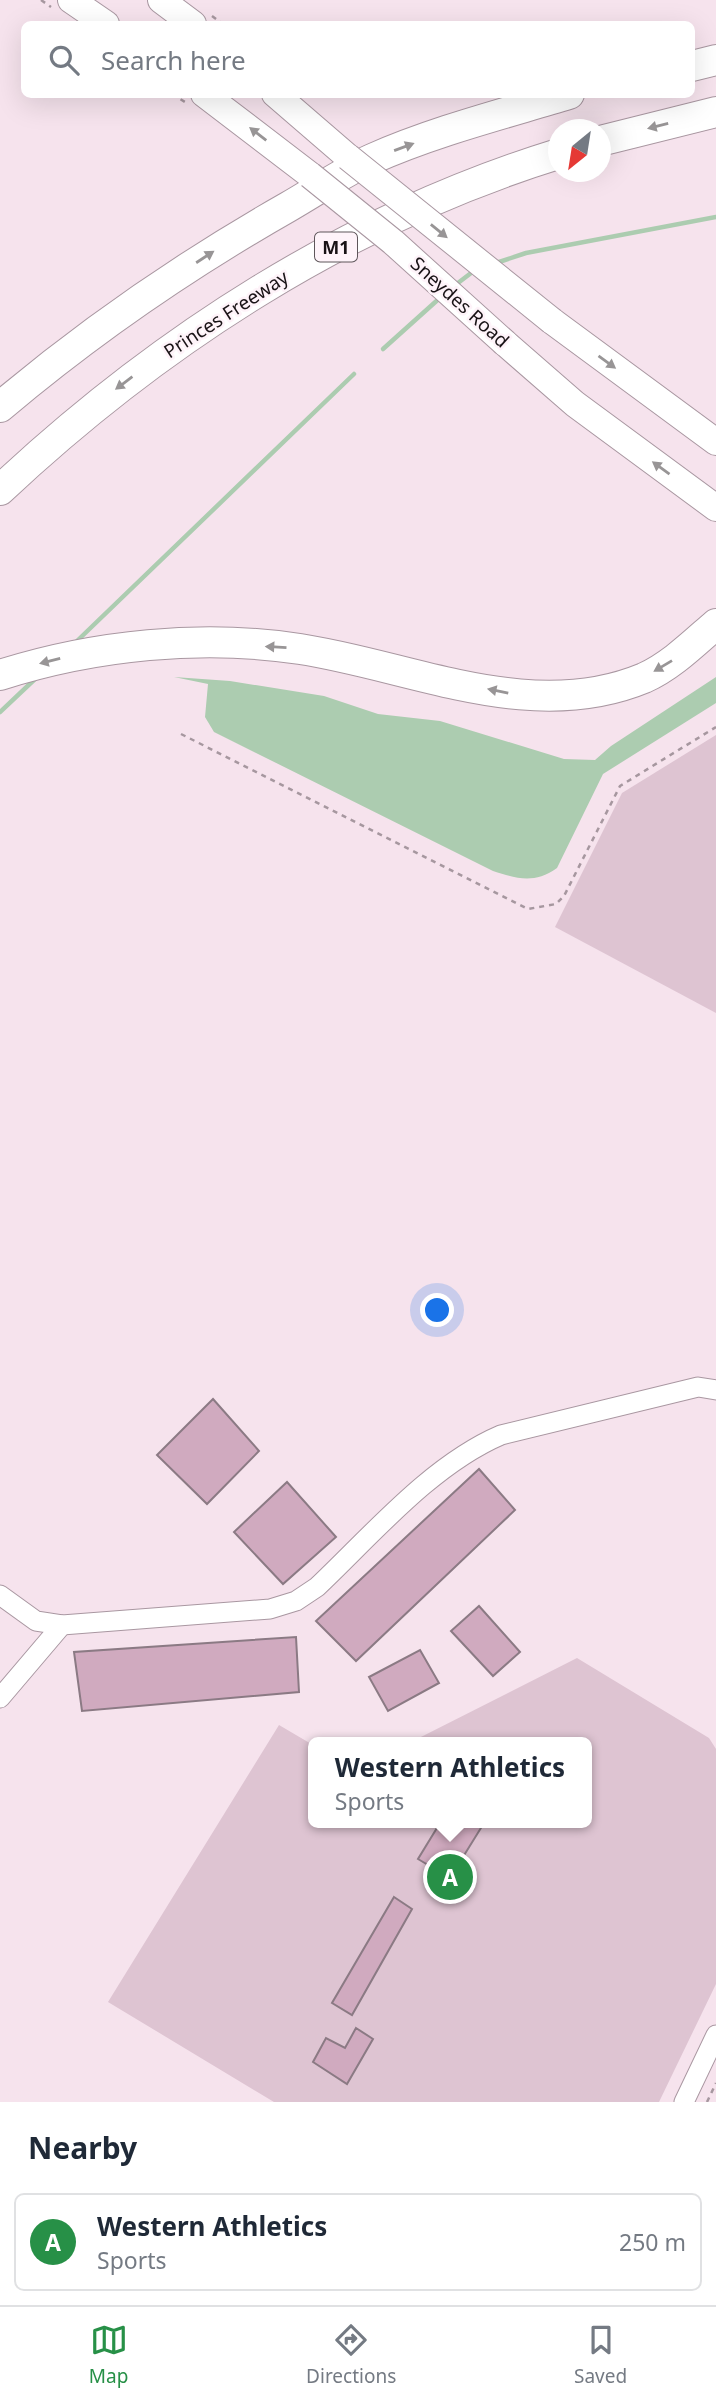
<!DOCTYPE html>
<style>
body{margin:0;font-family:"Noto Sans",sans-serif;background:#f2f2f3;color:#1f2937}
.compass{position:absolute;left:548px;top:119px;width:63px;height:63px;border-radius:50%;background:#fff;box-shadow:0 7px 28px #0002;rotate:210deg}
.you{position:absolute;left:438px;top:1311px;width:24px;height:24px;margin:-18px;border:5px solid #fff;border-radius:50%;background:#1a73e8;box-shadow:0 0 0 10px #1a73e833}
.badge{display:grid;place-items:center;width:46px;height:46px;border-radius:50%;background:#279047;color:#fff;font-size:23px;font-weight:700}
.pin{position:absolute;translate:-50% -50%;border:4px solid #fff;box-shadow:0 2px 7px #0006}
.popup{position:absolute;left:308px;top:1737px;width:284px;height:91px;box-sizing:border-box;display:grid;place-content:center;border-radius:10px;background:#fff;filter:drop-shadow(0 2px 5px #0005);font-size:23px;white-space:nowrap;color:#747a83}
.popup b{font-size:26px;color:#1f2937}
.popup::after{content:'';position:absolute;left:50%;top:100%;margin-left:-14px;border:14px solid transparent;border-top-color:#fff}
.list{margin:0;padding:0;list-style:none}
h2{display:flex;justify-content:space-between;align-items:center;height:91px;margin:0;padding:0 28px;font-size:30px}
h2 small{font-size:23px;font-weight:400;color:#747a83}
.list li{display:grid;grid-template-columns:46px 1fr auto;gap:21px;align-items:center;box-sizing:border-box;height:98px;margin:0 14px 14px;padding:0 14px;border:2px solid #e0e1e3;border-radius:10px}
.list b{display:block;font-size:26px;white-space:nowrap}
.list p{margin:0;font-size:23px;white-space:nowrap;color:#747a83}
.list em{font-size:23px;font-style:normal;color:#747a83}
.icon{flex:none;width:38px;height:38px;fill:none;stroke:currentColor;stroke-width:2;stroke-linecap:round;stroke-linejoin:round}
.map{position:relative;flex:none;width:716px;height:2102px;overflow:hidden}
.search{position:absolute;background:#fff;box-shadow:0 7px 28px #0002;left:21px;right:21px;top:21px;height:77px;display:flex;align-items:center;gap:18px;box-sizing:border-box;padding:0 24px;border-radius:10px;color:#747a83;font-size:26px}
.sheet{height:203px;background:#fff}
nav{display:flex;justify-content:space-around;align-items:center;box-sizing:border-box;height:98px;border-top:2px solid #e0e1e3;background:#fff;font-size:19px;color:#747a83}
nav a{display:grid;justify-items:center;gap:4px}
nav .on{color:#279047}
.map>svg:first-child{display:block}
</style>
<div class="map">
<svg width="716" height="2102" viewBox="0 0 716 2102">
<rect width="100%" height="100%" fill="#f6e3ed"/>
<g fill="#dec4d2">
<path d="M716,735v278l-161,-86 67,-134z"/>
<path d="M577,1658l132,80 7,11v235l-57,118h-385l-166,-100 171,-277 34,20 1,78h272v-81h-175z"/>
</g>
<path fill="#acccb0" d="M174,677l56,4 94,15 54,18 62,7 124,38 31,1 16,-14 105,-69v26l-113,71 -46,94c-23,16 -39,11 -64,3l-279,-139 -9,-15 3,-33z"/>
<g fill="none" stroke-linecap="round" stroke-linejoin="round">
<g stroke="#acccb0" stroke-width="4.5">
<path d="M496,263l30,-10 190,-36"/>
<path d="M454,286l21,-16"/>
<path d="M383,349l59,-53"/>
<path d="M77,641l277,-267"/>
<path d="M0,712l35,-33"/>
</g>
</g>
<g fill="#d0aabf" stroke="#8b7a84" stroke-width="2">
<path d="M213,1399l46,52 -52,53 -50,-49z"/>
<path d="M479,1469l36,41 -159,151 -40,-40z"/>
<path d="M287,1482l49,55 -53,47 -49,-52z"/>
<path d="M479,1606l41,46 -27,24 -42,-45z"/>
<path d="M296,1637l3,55 -217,19 -8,-59z"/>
<path d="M420,1650l19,33 -51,28 -19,-34z"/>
<path d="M440,1823h44l-34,55 -32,-19z"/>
<path d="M394,1897l18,12 -60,106 -20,-12z"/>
<path d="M356,2028l17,11 -26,45 -34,-22 13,-24 19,10z"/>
</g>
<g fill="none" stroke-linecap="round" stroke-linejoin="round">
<g stroke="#a997a1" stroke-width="21">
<g id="minor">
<path d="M0,1595l36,26 26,4 208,-16 26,-8 21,-14c55,-52 114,-122 184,-152l197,-48 18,3"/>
<path d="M0,1698l62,-73"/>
<path d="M684,2102l32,-67"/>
</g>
</g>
<g stroke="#a997a1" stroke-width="28">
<g id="major">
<path d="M71,0l35,24"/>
<path d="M161,0l32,24"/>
<path d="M204,94l106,81"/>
<path d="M275,94l73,63"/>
<path d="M552,321l164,121"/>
<path d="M505,343l70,61 141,104"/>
</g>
</g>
<g stroke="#a997a1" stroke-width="32">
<g id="highway">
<path d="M692,66l24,-6"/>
<path d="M600,141l116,-29"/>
<path d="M0,407c90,-76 186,-142 288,-200 28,-16 55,-35 84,-48 63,-28 131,-45 197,-65"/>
<path d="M0,490c160,-150 348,-271 558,-336"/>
<path d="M0,675c94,-30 202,-41 300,-26 112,17 231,76 344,29 27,-12 50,-35 72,-54"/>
</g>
</g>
<g stroke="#a6979f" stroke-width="2.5" stroke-dasharray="5 5" stroke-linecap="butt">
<path d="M41,0l10,7"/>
<path d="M212,16l11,8"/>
<path d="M172,94l13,8"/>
<path d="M181,734l347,175 28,-5 8,-8 56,-110 96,-59"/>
<path d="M707,2102l9,-19"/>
</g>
<use href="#minor" stroke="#fff" stroke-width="19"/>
<use href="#major" stroke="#fff" stroke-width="26"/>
<use href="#highway" stroke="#fff" stroke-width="30"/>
<g stroke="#a997a1" stroke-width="28" stroke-linecap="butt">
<g id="major-bridge">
<path d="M348,157l204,164"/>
<path d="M310,175l83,67 112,101"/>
</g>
</g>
<use href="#major-bridge" stroke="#fff" stroke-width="26"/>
</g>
<defs><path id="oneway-solid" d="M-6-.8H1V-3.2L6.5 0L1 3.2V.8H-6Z" transform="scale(1.75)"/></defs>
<g fill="#989596">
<use href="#oneway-solid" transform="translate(658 126) rotate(166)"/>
<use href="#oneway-solid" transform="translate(258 134) rotate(-142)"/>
<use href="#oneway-solid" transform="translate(404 147) rotate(-20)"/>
<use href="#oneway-solid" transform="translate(439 231) rotate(39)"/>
<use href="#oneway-solid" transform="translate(205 257) rotate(-33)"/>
<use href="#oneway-solid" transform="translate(607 362) rotate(36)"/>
<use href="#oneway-solid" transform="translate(124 383) rotate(143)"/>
<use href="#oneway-solid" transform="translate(661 468) rotate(-144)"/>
<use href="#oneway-solid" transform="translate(276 647) rotate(-177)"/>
<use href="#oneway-solid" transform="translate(50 661) rotate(166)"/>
<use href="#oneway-solid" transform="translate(663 666) rotate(149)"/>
<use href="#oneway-solid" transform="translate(498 691) rotate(-168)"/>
</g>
<g text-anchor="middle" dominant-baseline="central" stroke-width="5" stroke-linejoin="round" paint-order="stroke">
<rect fill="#fef3f9" stroke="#5e565a" stroke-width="2" x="315" y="232.5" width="42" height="29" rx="5"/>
<g font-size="18" font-weight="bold" fill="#191316">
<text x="336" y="247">M1</text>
</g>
<g font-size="19" fill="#191316" stroke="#fef3f9">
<text transform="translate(460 302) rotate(42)">Sneydes Road</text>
<text transform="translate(226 314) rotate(-33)">Princes Freeway</text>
</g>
</g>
</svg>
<svg class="compass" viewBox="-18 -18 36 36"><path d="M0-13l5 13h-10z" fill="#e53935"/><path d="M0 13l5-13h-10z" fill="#747a83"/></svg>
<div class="you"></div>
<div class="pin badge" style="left:450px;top:1877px">A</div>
<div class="popup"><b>Western Athletics</b>Sports</div>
<div class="search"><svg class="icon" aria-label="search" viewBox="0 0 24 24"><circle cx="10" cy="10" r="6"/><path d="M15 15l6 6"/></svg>Search here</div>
</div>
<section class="sheet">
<h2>Nearby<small></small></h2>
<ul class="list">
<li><span class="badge">A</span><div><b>Western Athletics</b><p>Sports</p></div><em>250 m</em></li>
</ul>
</section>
<nav>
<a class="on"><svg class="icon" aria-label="map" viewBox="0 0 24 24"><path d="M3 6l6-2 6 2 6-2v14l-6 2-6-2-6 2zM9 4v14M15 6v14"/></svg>Map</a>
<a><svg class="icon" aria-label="directions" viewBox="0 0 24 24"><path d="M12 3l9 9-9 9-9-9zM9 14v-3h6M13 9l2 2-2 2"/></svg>Directions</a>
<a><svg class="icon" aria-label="saved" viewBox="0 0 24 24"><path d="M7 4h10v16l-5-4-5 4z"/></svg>Saved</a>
</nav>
